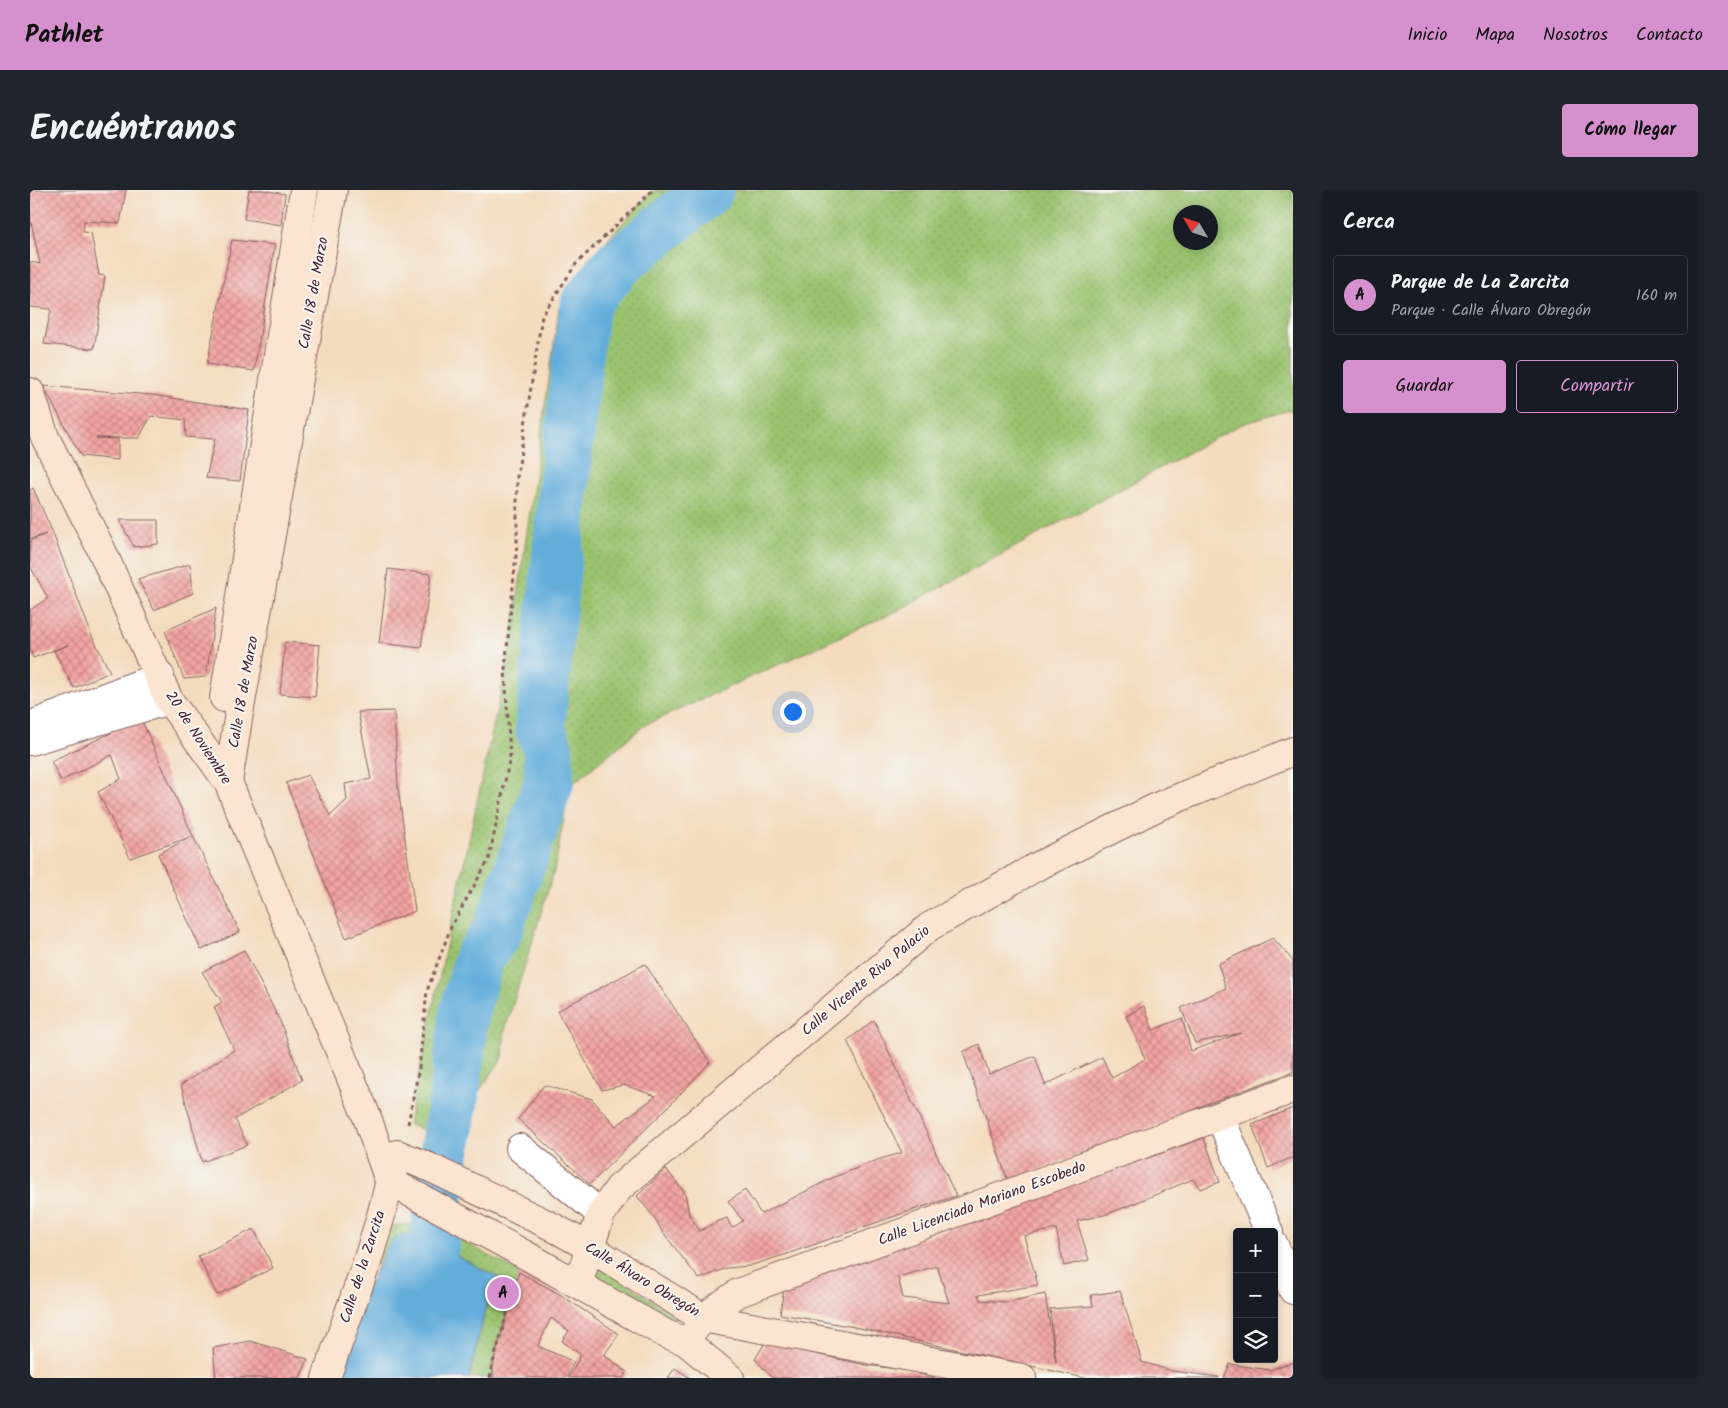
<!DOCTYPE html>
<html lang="es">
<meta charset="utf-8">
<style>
body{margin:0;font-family:Kalam,sans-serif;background:#20242c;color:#f1f3f6}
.controls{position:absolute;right:15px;bottom:15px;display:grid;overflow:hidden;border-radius:5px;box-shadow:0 2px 8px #0003}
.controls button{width:45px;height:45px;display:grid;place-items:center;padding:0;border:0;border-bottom:1px solid #363941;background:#171b24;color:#f1f3f6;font:25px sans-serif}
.compass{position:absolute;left:1143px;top:15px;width:45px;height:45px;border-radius:50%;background:#171b24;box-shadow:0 2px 8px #0003;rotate:309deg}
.you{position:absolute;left:762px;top:521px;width:18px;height:18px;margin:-12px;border:4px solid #fff;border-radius:50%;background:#1a73e8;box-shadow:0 0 0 8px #1a73e833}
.badge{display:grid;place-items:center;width:32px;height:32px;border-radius:50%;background:#d690ce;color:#111;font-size:16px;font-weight:700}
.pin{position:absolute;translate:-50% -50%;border:2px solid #fff;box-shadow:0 1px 5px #0006}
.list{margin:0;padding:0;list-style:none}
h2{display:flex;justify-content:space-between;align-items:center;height:65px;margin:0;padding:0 20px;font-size:21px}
h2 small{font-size:16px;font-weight:400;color:#9ea1a6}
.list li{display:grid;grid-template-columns:32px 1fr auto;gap:15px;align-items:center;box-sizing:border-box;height:80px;margin:0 10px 10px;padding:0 10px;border:1px solid #363941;border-radius:5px}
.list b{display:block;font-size:19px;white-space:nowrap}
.list p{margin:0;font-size:16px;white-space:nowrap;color:#9ea1a6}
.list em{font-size:16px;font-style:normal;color:#9ea1a6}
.actions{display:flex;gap:10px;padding:15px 20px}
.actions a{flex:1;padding:11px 0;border:1px solid #d690ce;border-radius:5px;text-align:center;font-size:18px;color:#d690ce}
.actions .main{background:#d690ce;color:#111}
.icon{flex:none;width:28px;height:28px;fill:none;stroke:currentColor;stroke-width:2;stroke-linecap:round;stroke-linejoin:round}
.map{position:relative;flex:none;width:1263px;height:1188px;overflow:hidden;border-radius:5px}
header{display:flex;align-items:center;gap:30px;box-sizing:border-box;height:70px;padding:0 25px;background:#d690ce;color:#111}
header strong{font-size:24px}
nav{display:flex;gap:28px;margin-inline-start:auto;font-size:18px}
.intro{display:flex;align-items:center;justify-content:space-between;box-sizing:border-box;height:120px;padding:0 30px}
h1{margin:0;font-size:35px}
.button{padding:12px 22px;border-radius:5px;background:#d690ce;color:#111;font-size:18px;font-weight:700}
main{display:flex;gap:30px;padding:0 30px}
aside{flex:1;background:#171b24;border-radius:5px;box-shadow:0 2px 8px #0003}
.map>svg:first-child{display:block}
</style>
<header>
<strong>Pathlet</strong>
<nav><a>Inicio</a><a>Mapa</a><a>Nosotros</a><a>Contacto</a></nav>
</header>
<div class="intro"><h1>Encuéntranos</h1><a class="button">Cómo llegar</a></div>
<main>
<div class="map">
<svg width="1263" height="1188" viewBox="0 0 1263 1188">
<defs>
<pattern id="green-dots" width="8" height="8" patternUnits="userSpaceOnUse" patternTransform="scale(1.25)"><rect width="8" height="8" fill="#9ac26e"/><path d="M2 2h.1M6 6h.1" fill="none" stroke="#86a65f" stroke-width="1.8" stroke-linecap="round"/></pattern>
<pattern id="building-cross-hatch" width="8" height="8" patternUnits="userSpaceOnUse" patternTransform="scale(1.25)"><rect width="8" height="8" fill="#f3a5a3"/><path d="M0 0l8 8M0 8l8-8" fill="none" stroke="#c78685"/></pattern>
</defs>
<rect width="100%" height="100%" fill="#f6f6f2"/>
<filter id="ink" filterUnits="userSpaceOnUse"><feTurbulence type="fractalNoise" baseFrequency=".02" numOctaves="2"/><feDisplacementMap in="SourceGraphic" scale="10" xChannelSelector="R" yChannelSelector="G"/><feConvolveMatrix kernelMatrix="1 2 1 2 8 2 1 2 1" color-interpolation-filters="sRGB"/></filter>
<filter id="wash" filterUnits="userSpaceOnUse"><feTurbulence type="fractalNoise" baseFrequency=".0096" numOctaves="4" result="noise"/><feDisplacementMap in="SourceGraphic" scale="20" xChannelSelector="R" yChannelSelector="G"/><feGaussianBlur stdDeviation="1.12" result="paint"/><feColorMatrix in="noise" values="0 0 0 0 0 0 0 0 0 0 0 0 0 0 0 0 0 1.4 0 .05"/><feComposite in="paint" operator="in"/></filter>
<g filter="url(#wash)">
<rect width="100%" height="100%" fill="#f4dbbe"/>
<g fill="url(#green-dots)" stroke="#72704c" fill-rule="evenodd">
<path d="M624,0h639v219l-54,16 -340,185 -254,115 -75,61 -16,85 -49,159 -2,27 -33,47 -22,36 -40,-16 103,-480 48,-336 29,-48zM1150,22h30v30h-30z"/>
<path d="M389,1033l29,10 71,39 -26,91v15h-24l17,-72 15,-27 -79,-41 -19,-4 -29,40 16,-48z"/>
<path d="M573,1077l75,51 -10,2 -65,-37 -8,-7 -2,-6z"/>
</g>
<path fill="#63addb" stroke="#566683" d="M373,1044l19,4 79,41 -15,27 -17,72h-132l29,-88 25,-49z"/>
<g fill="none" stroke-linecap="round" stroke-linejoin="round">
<path stroke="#63addb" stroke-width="50" d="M405,1054l4,-54 18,-114 7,-63 15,-55 18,-26 52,-150 -1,-33 -8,-22 22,-223 17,-156 7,-46 33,-39 90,-73"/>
</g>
<g id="blocks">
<g fill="url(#building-cross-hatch)" fill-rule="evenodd">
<path d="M0,0h96l-6,33 -36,-2 -1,11 8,1 8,42 6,1 -11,73 -50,-5 7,-35 -21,-2v-45l10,2 -10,-47z"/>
<path d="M219,0h14l22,4 -4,31 -37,-6z"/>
<path d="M202,50l43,5 -21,126 -47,-7z"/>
<path d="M13,196l109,9 97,15 -9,71 -34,-3 9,-39 -29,-2 -1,-17 -34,-4 -12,22h-43l22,1v21l-37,-4z"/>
<path d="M3,298l19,43 40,105 18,36 -36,16 -20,-37 14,-6 -35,13 -3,-9v-39l18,-12 -18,-32v-25l16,-7 -16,5v-49z"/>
<path d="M89,330h39v24l-24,3z"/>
<path d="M160,374l3,29 -39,17 -16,-31z"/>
<path d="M358,379l43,5 -10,74 -42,-5z"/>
<path d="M186,418l-10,69 -22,2 -19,-48z"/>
<path d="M255,452l35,3 -5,52 -35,-3z"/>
<path d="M364,521l4,77 17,123 -69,27 -60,-155 22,-8 22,41 17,-16 -2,-16 26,-5 -13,-67z"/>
<path d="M111,529l52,117 47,96 -39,18 -43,-96 35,-18 -63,22 -32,-66 23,-13 -9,-24 -51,26 -10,-20z"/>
<path d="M1243,748l20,23v111l-87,32 -36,17 -162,60 -45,-129 16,-8 10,30 46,-18 10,29 57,-28 10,21 33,-19 -19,-43 18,-10 9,24 29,-12 9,33 50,-18 -46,10 -14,-35 45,-20 -8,-24z"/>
<path d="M214,760l36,71 22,59 -67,39 12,26 -45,17 -21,-77 53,-35 -20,-43 8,-5 -20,-30z"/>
<path d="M615,774l65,98 -41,44 -79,78 -72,-65 26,-34 48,14 24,27 40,-30 -32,-11 -22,5 -45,-79z"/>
<path d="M844,830l82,176 -55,18 -114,40 -38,12 -22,2 -28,11 -37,-48 -6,-11 -19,-24 29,-27 19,24 4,22 11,16 14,-8 13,-5 5,10 11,-7 -15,-20 17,-11 16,24 71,-36 48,-19 22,-6 -55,-112z"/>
<path d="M1263,918v49l-25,11 -16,-43z"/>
<path d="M1174,948l16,44 -20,7 -7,-10 -65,27 -24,9 -27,6 12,39 -25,6 -8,-37 -32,7 14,49 -60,10 2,5 27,2 38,-8 11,68 -6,-53 43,-3 -2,-11 29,-4 22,71 30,9 47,6v1h-134l-230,-51 -75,-13 5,-32 195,-62 35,-15zM907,1076l12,37 -46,-5 -5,-21z"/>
<path d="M224,1039l19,39 -56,27 -19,-39z"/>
<path d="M489,1082l42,23 58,39 -15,21 23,17 -4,6h-55l13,-23 -19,-14 7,-10 -18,-13 -13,28 36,16 -8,16h-73v-15z"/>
<path d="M220,1151l58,18 -8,19h-84l-3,-30z"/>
<path d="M735,1153l101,22 53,7v2l16,4h-163l-17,-19z"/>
<path d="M1263,1172v16h-69l6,-14 40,6z"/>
<path d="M645,1178l15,10h-22z"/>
</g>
</g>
</g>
<g filter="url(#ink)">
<use href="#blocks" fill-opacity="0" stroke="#86615e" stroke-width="1"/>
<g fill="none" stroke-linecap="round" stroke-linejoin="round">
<g stroke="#86615e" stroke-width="30">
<g id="street">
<path d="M9,532l121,-46"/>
<path d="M0,551l139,-41"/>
<path d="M1190,927l49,115"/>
<path d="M490,958l81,66"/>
<path d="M1244,1055l19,45"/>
</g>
</g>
<g stroke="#86615e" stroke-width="30">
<g id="secondary">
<path d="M0,202l15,45 57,114 67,149 59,82 139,335 22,64 142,77 135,76 19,7 45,37"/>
<path d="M194,508l80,-508"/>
<path d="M198,592l10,-63 95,-529"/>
<path d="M367,964l32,13 122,59 38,21 114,71 319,60"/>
<path d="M548,1094l23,-70 18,-26 310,-261 107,-60 123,-61 134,-55"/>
<path d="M667,1136l6,-8 35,-25 555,-204"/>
<path d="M296,1188l42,-119 14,-47 12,-47"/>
</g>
</g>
<g stroke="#86615e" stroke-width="3" stroke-dasharray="4 4" stroke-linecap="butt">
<path d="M378,934l11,-56 8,-77 24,-64 38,-68 21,-102 -5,-88 12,-124v-68l25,-161 34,-52 77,-74"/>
<path d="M460,1188l3,-15 23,-81"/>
</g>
<use href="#street" stroke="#fff" stroke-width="28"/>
<use href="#secondary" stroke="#fce5d0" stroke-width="28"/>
</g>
</g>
<g text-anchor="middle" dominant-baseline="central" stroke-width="4" stroke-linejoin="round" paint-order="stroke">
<g font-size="15" fill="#4a1f2b" stroke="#f6f6f2">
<text transform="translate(284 103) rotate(-80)">Calle 18 de Marzo</text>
<text transform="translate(214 502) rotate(-80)">Calle 18 de Marzo</text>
<text transform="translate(168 548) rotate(57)">20 de Noviembre</text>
<text transform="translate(836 791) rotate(-40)">Calle Vicente Riva Palacio</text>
<text transform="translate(952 1014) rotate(-20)">Calle Licenciado Mariano Escobedo</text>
<text transform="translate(333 1077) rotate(-72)">Calle de la Zarcita</text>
<text transform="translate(612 1090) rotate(31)">Calle Álvaro Obregón</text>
</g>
</g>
</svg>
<div class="controls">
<button>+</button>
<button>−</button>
<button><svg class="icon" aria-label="layers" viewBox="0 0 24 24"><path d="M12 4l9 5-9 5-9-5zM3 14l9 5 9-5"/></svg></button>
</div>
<svg class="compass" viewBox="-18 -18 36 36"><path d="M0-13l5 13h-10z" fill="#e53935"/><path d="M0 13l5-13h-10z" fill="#9ea1a6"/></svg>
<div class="you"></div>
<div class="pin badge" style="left:473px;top:1103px">A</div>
</div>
<aside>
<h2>Cerca<small></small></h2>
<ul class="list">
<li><span class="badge">A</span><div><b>Parque de La Zarcita</b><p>Parque · Calle Álvaro Obregón</p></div><em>160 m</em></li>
</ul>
<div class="actions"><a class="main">Guardar</a><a>Compartir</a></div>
</aside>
</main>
